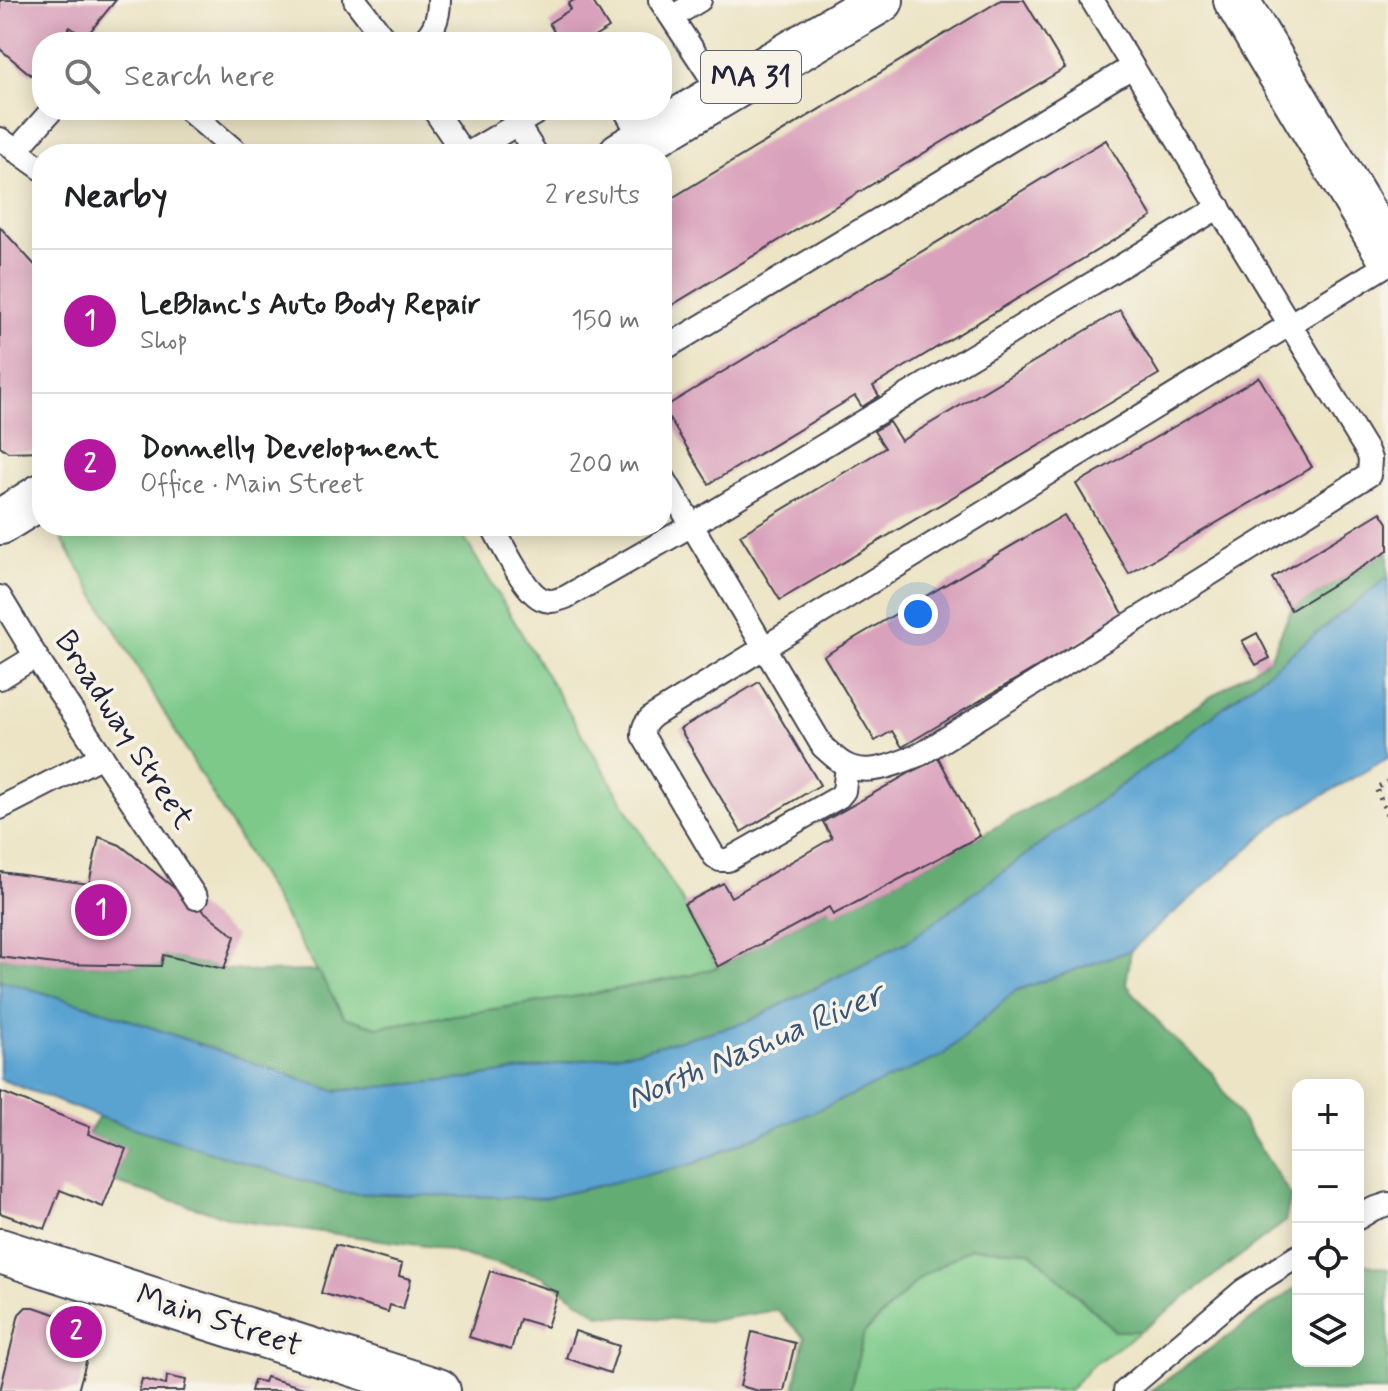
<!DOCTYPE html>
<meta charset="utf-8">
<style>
body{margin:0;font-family:Mynerve,sans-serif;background:#f2f2f2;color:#202124}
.controls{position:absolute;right:24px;bottom:24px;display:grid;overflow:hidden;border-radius:16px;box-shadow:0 4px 20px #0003}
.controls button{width:72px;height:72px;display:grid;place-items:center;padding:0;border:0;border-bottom:2px solid #e0e0e0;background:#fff;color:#202124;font:40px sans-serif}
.you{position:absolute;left:918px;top:614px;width:28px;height:28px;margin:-20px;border:6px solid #fff;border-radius:50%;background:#1a73e8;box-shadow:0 0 0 12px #1a73e833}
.badge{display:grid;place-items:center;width:52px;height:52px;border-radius:50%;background:#b5179e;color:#fff;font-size:26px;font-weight:700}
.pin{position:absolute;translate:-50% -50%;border:4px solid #fff;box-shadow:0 2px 8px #0006}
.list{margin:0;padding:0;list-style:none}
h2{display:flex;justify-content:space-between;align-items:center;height:104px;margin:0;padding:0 32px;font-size:34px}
h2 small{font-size:26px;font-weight:400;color:#757577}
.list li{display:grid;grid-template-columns:52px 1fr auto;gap:24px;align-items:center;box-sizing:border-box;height:144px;padding:0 32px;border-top:2px solid #e0e0e0}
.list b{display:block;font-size:30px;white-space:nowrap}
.list p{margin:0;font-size:26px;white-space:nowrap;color:#757577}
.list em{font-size:26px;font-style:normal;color:#757577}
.icon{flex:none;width:44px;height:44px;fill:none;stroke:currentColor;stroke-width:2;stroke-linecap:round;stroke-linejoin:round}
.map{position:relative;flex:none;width:1388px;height:1391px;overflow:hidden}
.search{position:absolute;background:#fff;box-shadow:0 4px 20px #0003;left:32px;top:32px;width:640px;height:88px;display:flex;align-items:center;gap:20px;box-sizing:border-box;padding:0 28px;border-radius:32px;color:#757577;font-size:30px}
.panel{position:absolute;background:#fff;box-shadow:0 4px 20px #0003;left:32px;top:144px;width:640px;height:392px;border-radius:32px}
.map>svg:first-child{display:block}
</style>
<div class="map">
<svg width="1388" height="1391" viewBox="0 0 1388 1391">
<rect width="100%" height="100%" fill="#f7f3e8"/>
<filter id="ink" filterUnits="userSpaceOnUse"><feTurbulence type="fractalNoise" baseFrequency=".0125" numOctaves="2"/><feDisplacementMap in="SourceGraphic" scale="16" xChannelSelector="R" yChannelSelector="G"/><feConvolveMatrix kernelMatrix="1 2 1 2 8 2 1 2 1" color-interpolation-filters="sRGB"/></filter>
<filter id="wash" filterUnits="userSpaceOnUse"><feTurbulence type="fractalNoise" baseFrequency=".006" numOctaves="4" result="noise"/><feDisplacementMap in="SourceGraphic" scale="32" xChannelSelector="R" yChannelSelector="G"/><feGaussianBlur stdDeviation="1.8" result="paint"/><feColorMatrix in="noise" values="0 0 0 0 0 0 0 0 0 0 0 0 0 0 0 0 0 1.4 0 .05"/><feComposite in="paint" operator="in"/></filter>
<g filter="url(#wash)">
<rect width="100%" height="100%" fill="#ece4c5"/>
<g fill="#7bc989" stroke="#4e7662" stroke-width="2">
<path d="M81,526h376l227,378 34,63 -27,8 -99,19 -215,33 -33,-10 -283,-479z"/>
<path d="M971,1248l59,3 85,80h26l-52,37 -20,23h-219l14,-58 58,-57z"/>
</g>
<g fill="#64ad75" stroke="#436858" stroke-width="2">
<path d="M1388,551v26l-215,170 -266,195 -160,80 -108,29 -174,28 -130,12 -243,-84 -92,-27v-23l55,7 106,2 2,-11 61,14 32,3 62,-1 26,46 33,10 215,-33 99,-19 27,-8 111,-60 5,7 146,-78 143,-82 147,-96 21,-48z"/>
<path d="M1131,950l-5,34 40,47 46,42 79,123 -6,26 -144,109h-26l-85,-80 -59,-3 -49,28 -58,57 -14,58h-56l10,-54 -27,-27 -68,11 -110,-6 -57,-39 -109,-29 -193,-26 -127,-39 13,-33 -38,-15 11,-17 244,76 202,5 148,-34 248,-108 73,-65z"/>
<path d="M1358,1263l30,6v122h-237l147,-105v75h60z"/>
</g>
<path fill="#5aa3d1" stroke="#3e6286" stroke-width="2" d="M1388,577v181l-106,61 -151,131 -116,41 -73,65 -249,108 -148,34 -202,-5 -244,-76 -99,-38v-99l92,27 243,84 130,-12 174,-28 108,-29 160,-80 266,-195z"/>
<g id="blocks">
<g fill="#d9a1bb">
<path d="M0,0h116l-31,38 -15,-11 -12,15h-16v19l-11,14 -31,-26z"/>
<path d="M574,0h18l17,28 -23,14h-33l5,-3 -9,-16 22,-14 -3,-5z"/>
<path d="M1001,0h23l41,68 -403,243v-107z"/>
<path d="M1106,140l46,77 -279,169 6,10 -17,11 -7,-11 -146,88 -46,-76z"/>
<path d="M0,227l42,46v178l-34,1 -8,-6z"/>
<path d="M1120,310l39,64 -379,226 -40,-65 145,-87 -11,-17 15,-9 12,19z"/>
<path d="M1259,377l53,90 -183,107 -53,-90z"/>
<path d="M1381,512l7,11v28l-97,59 -19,-32z"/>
<path d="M1064,515l60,100 -222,132 -10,-16 -17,10 -51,-85z"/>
<path d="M1257,633l13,25 -14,7 -14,-24z"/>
<path d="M759,682l61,103 -79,47 -61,-103z"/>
<path d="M938,757l42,79 -147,79 -4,-8 -111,60 -34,-63 39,-21 8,14 101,-59 -9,-16z"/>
<path d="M99,837l21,8 115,91 -11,33 -61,-14 -2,11 -106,-2 -55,-7v-85l89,12z"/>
<path d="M1,1092l89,35 -2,7 38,15 -23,58 -43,-17 -15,39 -45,-16z"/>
<path d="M335,1245l67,19 -3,12 12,3 -8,30 -13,-4 -2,7 -67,-19z"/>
<path d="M490,1271l68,21 -11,35 -27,-8 -9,31 -42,-13z"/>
<path d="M26,1307h8l51,17 6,7 1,9 -14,51h-78l19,-77z"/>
<path d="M575,1331l44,15 -9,27 -44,-15z"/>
<path d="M752,1332l43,11 -11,48h-25l-19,-5z"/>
<path d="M167,1376l19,4 -2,11h-45l3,-12 24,6z"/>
<path d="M266,1377l45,13v1h-60l3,-11 10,2z"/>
</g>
</g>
</g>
<g filter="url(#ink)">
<use href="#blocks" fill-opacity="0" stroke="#403f50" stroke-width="2"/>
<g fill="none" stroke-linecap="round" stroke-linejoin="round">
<g stroke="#403f50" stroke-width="26">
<g id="lane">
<path d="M355,0l32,42"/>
<path d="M660,0l62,94"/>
<path d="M672,17l28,-17"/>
<path d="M421,42c14,-11 18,-25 18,-42"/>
<path d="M188,110l51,44"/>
<path d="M434,110l30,44"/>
<path d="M625,110l18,31"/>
<path d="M517,124l19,30"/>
<path d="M0,139l42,30"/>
<path d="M16,151l36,-41"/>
<path d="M467,154l74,-44"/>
<path d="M662,350l470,-283"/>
<path d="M662,475l161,272c7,6 14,13 21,17 23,14 55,-1 77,-10l448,-279 1,-16 -3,-8 -275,-451"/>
<path d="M492,526c10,17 32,66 50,73 9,4 15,1 24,-2l126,-72 527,-318"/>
<path d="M0,597l38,63 158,238"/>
<path d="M0,678l36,-22"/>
<path d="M847,766l-3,25 -5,6 -111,63h-8l-6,-4 -71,-120c0,-10 2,-13 10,-20l735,-452"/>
<path d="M0,808l102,-52"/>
<path d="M1358,1218l15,-9 15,-5"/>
<path d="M1125,1391l119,-101 54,-34"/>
</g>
</g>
<g stroke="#403f50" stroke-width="48">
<path id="street" d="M1236,0l152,254"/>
</g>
<g stroke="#403f50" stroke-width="48">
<path id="secondary" d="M0,1251l438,140"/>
</g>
<g stroke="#403f50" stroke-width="48">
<g id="highway">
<path d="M621,154l260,-154"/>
<path d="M0,522l42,-26"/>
</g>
</g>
<path stroke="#403f50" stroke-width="5" stroke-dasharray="2 6" stroke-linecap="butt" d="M1388,782l-12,6 12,29"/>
<use href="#lane" stroke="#fff" stroke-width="22"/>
<use href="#street" stroke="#fff" stroke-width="44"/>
<use href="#secondary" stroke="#fff" stroke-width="44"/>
<use href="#highway" stroke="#fff" stroke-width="44"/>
</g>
</g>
<g text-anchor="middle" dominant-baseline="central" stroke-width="7" stroke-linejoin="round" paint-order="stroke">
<rect fill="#f7f3e8" stroke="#62616f" stroke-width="2" x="701" y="51" width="100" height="52" rx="6"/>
<g font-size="30" font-weight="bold" fill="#22223b">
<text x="751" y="77">MA 31</text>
</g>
<g font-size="32" fill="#22223b" stroke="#f7f3e8">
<text transform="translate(124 730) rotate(57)">Broadway Street</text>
<text transform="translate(219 1321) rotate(18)">Main Street</text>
</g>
<g font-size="34" font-style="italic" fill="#385677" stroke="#f7f3e8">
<text transform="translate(755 1047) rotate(-23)">North Nashua River</text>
</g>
</g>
</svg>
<div class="controls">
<button>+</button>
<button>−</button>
<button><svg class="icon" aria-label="locate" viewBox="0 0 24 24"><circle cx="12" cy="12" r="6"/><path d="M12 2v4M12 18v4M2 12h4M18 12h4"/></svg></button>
<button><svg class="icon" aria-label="layers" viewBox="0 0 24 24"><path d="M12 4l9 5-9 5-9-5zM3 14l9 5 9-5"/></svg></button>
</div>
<div class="you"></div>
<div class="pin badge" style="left:101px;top:910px">1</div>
<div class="pin badge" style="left:76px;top:1332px">2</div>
<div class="search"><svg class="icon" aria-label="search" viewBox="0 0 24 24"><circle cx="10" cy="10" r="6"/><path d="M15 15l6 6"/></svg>Search here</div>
<section class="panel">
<h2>Nearby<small>2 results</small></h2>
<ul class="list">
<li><span class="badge">1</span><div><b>LeBlanc's Auto Body Repair</b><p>Shop</p></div><em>150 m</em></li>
<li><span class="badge">2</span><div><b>Donnelly Development</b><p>Office · Main Street</p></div><em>200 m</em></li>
</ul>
</section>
</div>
